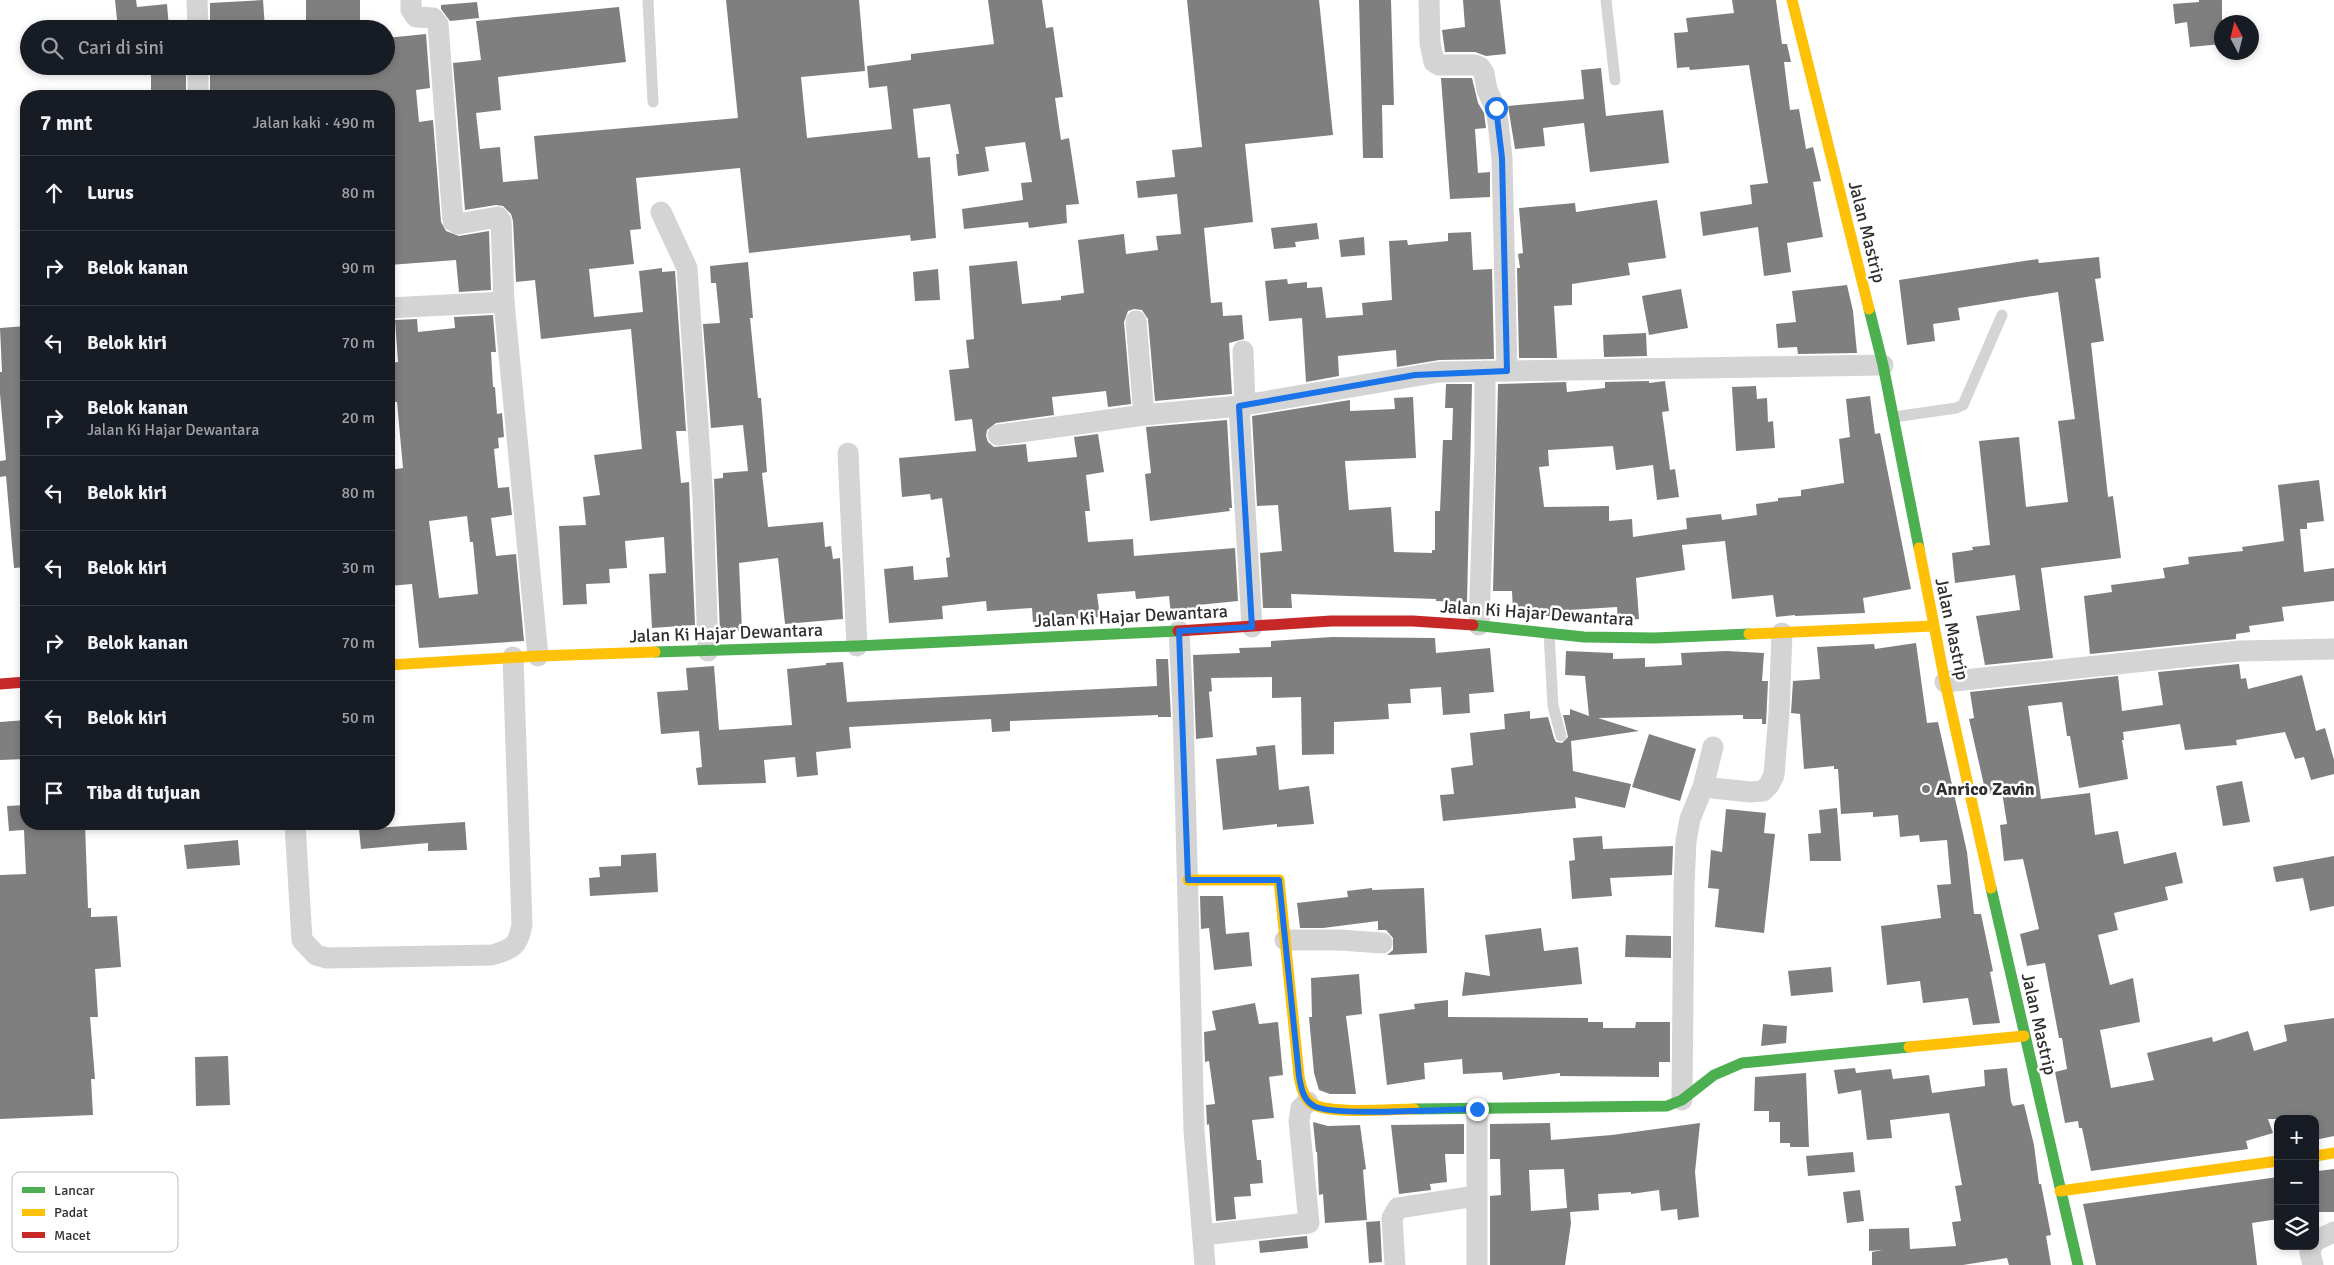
<!DOCTYPE html>
<html lang="id">
<meta charset="utf-8">
<style>
body{margin:0;font-family:Signika,sans-serif;background:#20242c;color:#f1f3f6}
.controls{position:absolute;right:15px;bottom:15px;display:grid;overflow:hidden;border-radius:10px;box-shadow:0 2px 8px #0003}
.controls button{width:45px;height:45px;display:grid;place-items:center;padding:0;border:0;border-bottom:1px solid #363941;background:#171b24;color:#f1f3f6;font:25px sans-serif}
.compass{position:absolute;left:2214px;top:15px;width:45px;height:45px;border-radius:50%;background:#171b24;box-shadow:0 2px 8px #0003;rotate:353deg}
.stop{position:absolute;width:15px;height:15px;margin:-11px;border:4px solid #1a73e8;border-radius:50%;background:#fff}
.stop.end{background:#1a73e8;border-color:#fff;box-shadow:0 1px 5px #0008}
.list{margin:0;padding:0;list-style:none}
h2{display:flex;justify-content:space-between;align-items:center;height:65px;margin:0;padding:0 20px;font-size:21px}
h2 small{font-size:16px;font-weight:400;color:#9ea1a6}
.list li{display:grid;grid-template-columns:32px 1fr auto;gap:15px;align-items:center;box-sizing:border-box;height:75px;padding:0 20px;border-top:1px solid #363941}
.list b{display:block;font-size:19px;white-space:nowrap}
.list p{margin:0;font-size:16px;white-space:nowrap;color:#9ea1a6}
.list em{font-size:16px;font-style:normal;color:#9ea1a6}
.icon{flex:none;width:28px;height:28px;fill:none;stroke:currentColor;stroke-width:2;stroke-linecap:round;stroke-linejoin:round}
.map{position:relative;flex:none;width:2334px;height:1265px;overflow:hidden}
.search{position:absolute;background:#171b24;box-shadow:0 2px 8px #0003;left:20px;top:20px;width:375px;height:55px;display:flex;align-items:center;gap:12px;box-sizing:border-box;padding:0 18px;border-radius:28px;color:#9ea1a6;font-size:19px}
.panel{position:absolute;background:#171b24;box-shadow:0 2px 8px #0003;left:20px;top:90px;width:375px;height:740px;border-radius:20px}
.map>svg:first-child{display:block}
</style>
<div class="map">
<svg width="2334" height="1265" viewBox="0 0 2334 1265">
<rect width="100%" height="100%" fill="#fff"/>
<g fill="#7f7f7f" fill-rule="evenodd">
<path d="M115,0h21l1,7 30,-3 2,25h-51z"/>
<path d="M263,0l2,29h-55v-26z"/>
<rect x="306" y="0" width="54" height="29"/>
<path d="M726,0h133l6,71 -64,6 6,61 85,-9 -5,-43 -18,2 -2,-22 44,-6v-6l83,-10 -6,-44h54l4,28 7,-1 10,70 -8,1 6,42 8,-2 10,66 -13,1 1,18 -38,5 -1,-6 -64,7 -2,-20 61,-9 -2,-17 11,-1 -7,-40 -40,5 4,24 -31,5 -2,-22h3l-9,-50 -37,5 5,49 12,-1 6,81 -25,3 -1,-6 -161,18 -9,-85 -104,10 5,51 -11,1 4,34 -45,5 5,48 49,-5 -4,-41 23,-3v4l13,-1 11,160h-10l5,52 8,-1 6,143 -43,3 -3,-54 17,-1 -2,-36 -39,4 2,27 -18,1 1,14 -24,1 1,20 -24,1 -4,-79 27,-1 -3,-28 17,-2 -6,-40 48,-6 -11,-120 -90,10 -6,-59 -19,2 -3,-61 -2,-7 -8,-8 -7,-1 -31,5 -12,-147 28,-3 -5,-39 143,-14 7,55 -128,15 3,33 -25,3 4,36 20,-2 3,35 35,-3 -4,-43 204,-18z"/>
<path d="M1187,0h132l14,135 -88,9 8,78 -49,6 7,75 11,-1 1,14 19,-1 2,24 -15,4 3,51 -77,7 -7,-82 -6,-9 -8,-1 -6,2 -4,11 7,82 -23,3 -2,-16 -54,6 2,18 -58,8 -9,7 -1,6 2,6 6,5 32,-3 2,18 49,-5 -3,-20 24,-3 6,38 -18,3 4,36h-5l3,31 45,-3 1,17 101,-8 3,53 -40,4 1,8 -28,2 -2,-19 -33,3 -1,-8 -38,3 3,23 -67,5 -1,-14 -45,3 -1,-10 -44,5 1,13 -54,4 -5,-54 29,-3 1,14 34,-3 -2,-19 4,-1 -8,-59 -11,2 -1,-6 -28,3 -3,-39 77,-7 -4,-32 -17,2 -6,-51 20,-2 -3,-28 8,-1 -5,-73 48,-5 5,43 39,-4v-4l23,-3 -6,-53 46,-6 2,20 32,-4 -2,-14 25,-2 -4,-40 -39,4 -2,-17 39,-4 -3,-27 30,-3z"/>
<path d="M1359,0h32l3,105h-12l1,53h-20z"/>
<path d="M1463,0h37l6,54 -20,2 -11,-4h-30l-3,-22 23,-3z"/>
<path d="M1732,0h44l6,44h5l4,18h-7l6,48 9,-1 7,40 7,-2 8,34 -8,1 10,55 -36,6 4,29 -27,4 -6,-49 -55,9 -3,-24 52,-8 -2,-19 18,-2 -19,-118 -59,5 -1,-3 -12,1 -3,-35 14,-1 -2,-14 48,-5z"/>
<path d="M2199,0h23v44l-32,3 -3,-25 -12,2 -2,-20 26,-2z"/>
<path d="M477,2l2,16 -29,3 -9,-12v-4z"/>
<path d="M426,34l4,54 -14,2 3,32 14,-2 8,102 5,9 13,5 30,-5 2,59 -32,2 -3,-32 -67,5v-169h-179v-30h176v-28z"/>
<path d="M1601,68l5,48 57,-6 6,53 -79,9 -6,-49 -41,5 2,18 -30,3 -7,-43 76,-7 -3,-29z"/>
<rect x="151" y="71" width="35" height="25"/>
<path d="M1441,78h31l6,25 6,10 2,15 -11,1 3,44 12,-1v25l-40,2z"/>
<path d="M1657,200l9,58 -38,5 2,12 -58,9v21l-18,1 3,52h-38l-2,-90h3l-2,-14 5,-1 -4,-45 56,-5 1,9z"/>
<path d="M1317,223l2,16 -24,3 1,5 -22,2 -3,-21z"/>
<path d="M1471,232l2,38 19,-1 2,90 -55,1 -42,7 -1,-17 -58,6 1,20 -33,6 -4,-64 -33,3 -4,-40 22,-2 1,5 19,-2v6l15,-1 4,31 37,-3 -1,-12 30,-3 -3,-59 18,-1 1,5 40,-4v-8z"/>
<path d="M1364,237l1,18 -24,2 -2,-17z"/>
<path d="M2099,257l2,21 -6,1 9,62 -13,2 17,154 5,-1 8,62 -80,10 12,90 -68,7 -9,-49 44,-6 -5,-35 -60,8 -3,-30 21,-3 -1,-3 18,-2 -11,-104 40,-4 7,70 42,-5 -10,-81 17,-2 -17,-127 -100,16 2,12 -27,4 2,17 -28,4 -8,-65 139,-21 1,4z"/>
<path d="M748,262l5,56h-3l8,80h3l6,74 -5,1 6,54 55,-5 2,25 6,-1 2,13 7,-1 3,61 -58,5 -7,-66 -39,5 3,68 -22,1 -6,-153 9,-1v-5l25,-2 -5,-46 -32,3 -8,-104 17,-1 -4,-40h-5l-1,-17z"/>
<path d="M938,269l2,31 -25,1 -2,-29z"/>
<path d="M1847,285l6,26 4,42 -59,1 -1,-7 -19,1 -2,-24 20,-2 -4,-31z"/>
<path d="M1681,289l7,39 -39,7 -7,-39z"/>
<path d="M493,315l3,37h-5l2,35h2l2,27 5,-1 2,24 -6,1 1,10 -5,1 4,39 11,-1 3,28 -21,3 5,38 20,-2 8,87 -105,7 -7,-64 -23,2v-116l14,-2 -6,-66h-6l-2,-17v-22l9,-1 -3,-42 22,-1 1,13 37,-4 -1,-11zM467,516l3,26h3l5,52 -39,4 -10,-77z"/>
<path d="M26,326v241l-12,1 -8,-92 -6,1v-16l6,-1 -6,-66v-22h2l-2,-44z"/>
<path d="M1646,333l1,23 -43,1 -1,-22z"/>
<path d="M1649,381v2l16,-2 4,30 -7,1 8,58 5,-1 4,28 -22,3 -4,-35 -37,5 -3,-24 -65,4 1,16 -10,1 5,40 65,-1v15l23,-2 1,18 54,-8 -1,-11 35,-4 1,6 35,-5 -1,-11 22,-3v-3l23,-2v-6l43,-7 -5,-44 11,-2 -4,-38 24,-3 5,38 5,-1 31,156 -48,9 2,15 -70,3v-1l-19,2 -3,-22 -41,4 -7,-58 -43,4 3,25 -49,8 3,41 -21,2 -1,-14 -48,3v6h-29v-6l-27,1 -1,-20h-19l5,-207 68,-2 1,10 38,-4v-6z"/>
<path d="M1446,384h26l-5,218 -31,-1v-2l-145,-5 1,14h-29l-3,-55 22,-2 -4,-46 -21,1 -5,-90 98,-16v11l45,-2 -1,-11 19,-1 3,61 -71,3 4,49 42,-3 3,45 38,1v-3h3v-39h5l3,-71h9l1,-32h-8z"/>
<path d="M1756,386l1,13 10,-1 1,24 5,-1 2,27 -39,3 -4,-64z"/>
<path d="M1227,420l5,88h-3l1,3 -80,10 -5,-47 6,-1 -5,-46z"/>
<path d="M2319,480l5,41 -17,2v6h-7l4,43 30,-4v33l-52,6 2,14 -35,5 1,6 -14,2v5l-146,15 -6,-58 28,-4 -1,-7 54,-7 -2,-10 26,-4 -1,-7 55,-6 -1,-4 42,-6 -6,-56z"/>
<path d="M1332,637l103,1 1,15 54,-5 4,44 -25,2 1,19 -27,2 -2,-28 -31,2 1,14 -23,1 1,15 -55,3v32l-32,1 -1,-58 -29,1v-21l-61,1 1,13 -3,1 4,45 -17,2 -3,-84 47,-2 -1,-5 32,-1v-6z"/>
<path d="M1916,643l11,80 11,-1 29,130 7,62h7l12,57 -3,1 10,51 -27,2 -5,-27 -45,5 -3,-22 -33,4 -6,-59 60,-8 -4,-33 14,-1 -4,-44 -27,2 -1,-7 -19,2 -2,-22 -25,2v-5l-32,2 -3,-45h-4v-3l-30,3 -4,-55 -9,-1 2,-32 27,-2 -3,-32 57,-3 1,5z"/>
<path d="M1566,651l47,2v6l32,-1v9l37,-2 -1,-12 45,-2 38,2 -2,28h6l-2,43h-4v-5h-19v-4l-145,3 41,13 -68,10 2,30 58,13 -6,24 -50,-11 1,11 -133,13 -3,-26 14,-1 -3,-26 22,-3 -3,-32 35,-4 -1,-15 26,-3v8l18,-2 6,21 2,4 6,1 6,-6 -5,-22h7v-6l19,7 -4,-40 -20,-1z"/>
<path d="M1156,659h12l3,58h-13v-2l-148,6v10l-18,1 -1,-13 -142,8 2,21 -35,4 2,23 -21,2 -2,-20 -31,3 2,23 -68,2 -2,-17 6,-1 -3,-36 -38,3 -4,-42 31,-2 -2,-22 28,-2 5,64 73,-5 -5,-56 39,-4v-2l17,-1 4,40 310,-16z"/>
<path d="M2239,664l2,15 5,-1 2,11 54,-14 14,56 9,-3 9,32v14l-23,6 -7,-23 -9,2 -10,-27 -49,8 1,5 -52,5 -5,-26 -57,8 1,8h-2l6,39 -49,9 -9,-52h-3l-5,-34 -34,4 13,93 49,-6 5,42 23,-4 6,33 52,-12 7,31 -18,4 3,13 -54,13 4,17 -20,5 12,50 23,-7 7,44 -40,8 11,58 43,-8 -7,-27 65,-16 1,5 35,-11 6,20 33,-10 -3,-16 50,-7v118l-19,4v-21h-47l5,14 -27,8 2,8 -157,22 -9,-43h-3l-1,-7 -13,2 -10,-51 12,-3 -5,-31h-3l-14,-75 -18,3 -7,-32 19,-5 -16,-70 -19,2 -4,-36 7,-1 -5,-32 -16,2 -17,-75 5,-1 -4,-26 148,-16 4,35 41,-6 -5,-33z"/>
<path d="M26,720v39l-26,1v-38z"/>
<path d="M1649,734l47,15 -16,52 -48,-14z"/>
<path d="M1275,745l4,45 30,-4 5,38 -37,3v-3l-54,6 -7,-71 41,-4 -1,-8z"/>
<path d="M2242,781l8,41 -27,4 -7,-40z"/>
<path d="M26,805v19h59l3,84h3v9l26,-1 4,51 -26,2 3,48h-8l5,62h-4l2,36 -93,4v-244l26,-1 -2,-44 -15,1 -2,-25z"/>
<path d="M1837,808l4,53h-31l-2,-27 13,-1 -2,-23z"/>
<path d="M1726,809l40,4 -2,20 11,1 -11,99 -49,-6 4,-38 -11,-1 3,-38 11,2z"/>
<path d="M465,822l2,28 -39,1v-8l-67,6 -2,-20z"/>
<path d="M1602,836l1,13 70,-3 -1,29 -62,3 2,18 -40,3 -3,-38 6,-1 -2,-22z"/>
<path d="M238,840l2,25 -53,4 -3,-24z"/>
<path d="M656,853l2,39 -68,4 -1,-18 11,-1 -1,-10 22,-1v-11z"/>
<path d="M2334,856v50l-24,5 -7,-33 -27,4 -3,-15z"/>
<path d="M1372,888v2l52,-2 3,65 -40,2 6,-5v-12l-7,-8h-8v-9l-55,7h-23l-3,-25 51,-6 -1,-6z"/>
<path d="M1200,896h23l3,38 23,-2 3,34 -38,4 -5,-42 -8,1z"/>
<path d="M1541,928l3,23 34,-4 4,37 -120,12 3,-24 25,4 -5,-41z"/>
<path d="M1626,935l45,1v22l-46,-1z"/>
<path d="M1831,967l2,25 -42,4 -3,-25z"/>
<path d="M1359,974l3,40 -16,2 10,78h-26l-11,-4 -5,-17 -5,-56h3l-1,-39z"/>
<path d="M1448,1000v17l140,1v4h15v6h32l1,-6h34v40h-11v15l-99,-1v-3l-57,7 -1,-8 -39,2 -1,-15 -38,4 1,16 -38,6 -8,-71 36,-5 -1,-5z"/>
<path d="M1255,1003l4,21 19,-2 5,53 -14,2 5,41 -22,2 5,40h4l2,23 -13,1 1,12 -17,1 2,22 -20,2 -7,-97 -2,1 -1,-20 9,-1 -6,-43 -4,1 -1,-30 12,-2 -4,-19z"/>
<path d="M1763,1024l24,2 -1,17 -25,3z"/>
<path d="M228,1056l2,49 -34,1 -1,-49z"/>
<path d="M1855,1068l1,5 35,-4 2,10 36,-4 3,18 53,-7 -1,-16 23,-2 4,34 2,4 11,-2 10,41 5,39h2l10,51 -5,1 5,29h-42l-2,-7 -44,7h-91v-13l10,-2 -13,1v-22l40,-1 1,21 46,-3 -4,-24 9,-1 -6,-35 7,-1 -13,-72 -59,7 2,18 -25,2 -6,-50 -23,4 -4,-24z"/>
<path d="M1806,1073l3,74h-19v-4h-10v-21h-11v-11h-15l1,-34z"/>
<path d="M1313,1122l15,4 32,-1 6,44 -3,1 4,50 -42,3 -2,-29 -4,1 -2,-43h-1z"/>
<path d="M1550,1123l1,17 61,-5 88,-12 -5,49 4,45 -21,3 -1,-11 -16,2 -2,-21 -28,4v-2l-33,2 1,16 -29,2 1,11 -6,42h-75v-69l11,-1 -1,-36h-10v-35zM1564,1169l3,39 -36,3 -2,-41z"/>
<path d="M1464,1124v30h-19l2,28 -17,2 1,6 -32,4 -8,-69z"/>
<path d="M1853,1152l2,20 -47,4 -2,-20z"/>
<path d="M2334,1169v43h-19v-28h4l-1,-13z"/>
<path d="M2278,1177v8l-4,1 4,33 -26,4 5,42h-161l-13,-61z"/>
<path d="M1860,1190l4,31 -17,2 -4,-31z"/>
<path d="M1380,1221l2,41 -13,1 -3,-41z"/>
<path d="M1307,1236l1,12 -48,5 -1,-12z"/>
</g>
<g fill="none" stroke-linecap="round" stroke-linejoin="round">
<g stroke="#d4d4d4" stroke-width="11">
<path d="M648,0l5,102"/>
<path d="M1606,0l9,80"/>
<path d="M1894,417l62,-9 7,-3 39,-90"/>
<path d="M1549,633l4,73 8,30"/>
</g>
<g stroke="#d4d4d4" stroke-width="21">
<path d="M197,0l1,29"/>
<path d="M411,0v10l5,7 17,1 5,6 15,197 5,3 40,-7 3,4 3,81 34,354"/>
<path d="M1429,0l1,43 4,19 5,3h36l5,2 4,6 3,17 9,19 2,13 4,36 5,213"/>
<path d="M198,66v30"/>
<path d="M661,212l26,56 16,231 5,152"/>
<path d="M389,308l115,-6"/>
<path d="M1136,321l8,94"/>
<path d="M1243,351l2,54"/>
<path d="M998,435l146,-20 95,-9"/>
<path d="M848,453l9,193"/>
<path d="M1479,625l6,-174v-80"/>
<path d="M1252,627l-13,-221 200,-34 444,-7"/>
<path d="M1179,631l4,80 11,420 11,134"/>
<path d="M1945,682l295,-31 94,-2"/>
<path d="M1703,787l47,5 13,-1 6,-6 5,-10 5,-62 3,-80"/>
<path d="M295,824l7,116 14,15 11,3 165,-3c21,-6 26,-9 30,-30l-9,-268"/>
<path d="M1285,940h55l42,3"/>
<path d="M1682,1100l2,-215 2,-44 4,-22 13,-32 10,-40"/>
<path d="M1477,1109v156"/>
<path d="M1203,1235l106,-12 -10,-102 2,-13 7,-6"/>
<path d="M2315,1241l19,-9"/>
<path d="M2312,1246l-2,7 3,12"/>
<path d="M1395,1265l-3,-47 6,-10 78,-12"/>
</g>
<g stroke="#4caf50" stroke-width="11">
<path d="M1869,309l14,56 36,183"/>
<path d="M1473,625l111,12 71,1 94,-4"/>
<path d="M655,652l202,-6 321,-15"/>
<path d="M1991,888l87,377"/>
<path d="M1414,1109l253,-3 15,-6 32,-25 28,-12 167,-16"/>
</g>
<g stroke="#ffc107" stroke-width="11">
<path d="M1792,0l77,309"/>
<path d="M1919,548l26,134 46,206"/>
<path d="M1749,634l184,-8"/>
<path d="M389,665l149,-9 117,-4"/>
<path d="M1188,880h91l20,196c2,10 4,21 12,27 16,12 81,6 103,6"/>
<path d="M1909,1047l115,-11"/>
<path d="M2315,1156l19,-3"/>
<path d="M2060,1191l218,-30"/>
</g>
<g stroke="#c62828" stroke-width="11">
<path d="M1178,631l153,-10h82l60,4"/>
<path d="M0,684l26,-2"/>
</g>
</g>
<g fill="none" stroke-linecap="round" stroke-linejoin="round">
<path stroke="#1a73e8" stroke-width="6" d="M1477,1109c-29,0 -144,8 -163,-3 -11,-6 -13,-18 -15,-30l-20,-196h-91l-9,-249 73,-4 -13,-221 176,-31 92,-4 -5,-213 -6,-50"/>
</g>
<circle fill="#787878" stroke="#fff" stroke-width="2" cx="1926" cy="789" r="5"/>
<g text-anchor="middle" dominant-baseline="central" stroke-width="5" stroke-linejoin="round" paint-order="stroke">
<g font-size="18" fill="#2f2f2f" stroke="#fff">
<text transform="translate(1867 232) rotate(76)">Jalan Mastrip</text>
<text transform="translate(1537 613) rotate(4)">Jalan Ki Hajar Dewantara</text>
<text transform="translate(1131 616) rotate(-3)">Jalan Ki Hajar Dewantara</text>
<text transform="translate(1952 629) rotate(78)">Jalan Mastrip</text>
<text transform="translate(726 633) rotate(-2)">Jalan Ki Hajar Dewantara</text>
<text transform="translate(2039 1024) rotate(77)">Jalan Mastrip</text>
</g>
<g font-size="18" font-weight="bold" fill="#2f2f2f" stroke="#fff" text-anchor="start">
<text x="1936" y="789">Anrico Zavin</text>
</g>
</g>
<rect x="12" y="1172" width="166" height="80" rx="8" fill="#fff" stroke="#c1c1c1" stroke-width="1"/>
<rect x="22" y="1187" width="23" height="6" fill="#4caf50"/>
<rect x="22" y="1209" width="23" height="7" fill="#ffc107"/>
<rect x="22" y="1232" width="23" height="6" fill="#c62828"/>
<g font-size="14" fill="#2f2f2f">
<text x="54" y="1195">Lancar</text>
<text x="54" y="1217">Padat</text>
<text x="54" y="1240">Macet</text>
</g>
</svg>
<div class="controls">
<button>+</button>
<button>−</button>
<button><svg class="icon" aria-label="layers" viewBox="0 0 24 24"><path d="M12 4l9 5-9 5-9-5zM3 14l9 5 9-5"/></svg></button>
</div>
<svg class="compass" viewBox="-18 -18 36 36"><path d="M0-13l5 13h-10z" fill="#e53935"/><path d="M0 13l5-13h-10z" fill="#9ea1a6"/></svg>
<div class="stop" style="left:1496px;top:108px"></div>
<div class="stop end" style="left:1477px;top:1109px"></div>
<div class="search"><svg class="icon" aria-label="search" viewBox="0 0 24 24"><circle cx="10" cy="10" r="6"/><path d="M15 15l6 6"/></svg>Cari di sini</div>
<section class="panel">
<h2>7 mnt<small>Jalan kaki · 490 m</small></h2>
<ul class="list">
<li><svg class="icon" aria-label="ahead" viewBox="0 0 24 24"><path d="M12 20V5M6 11l6-6 6 6"/></svg><div><b>Lurus</b></div><em>80 m</em></li>
<li><svg class="icon" aria-label="right" viewBox="0 0 24 24"><path d="M7 20v-9h11M14 6l5 5-5 5"/></svg><div><b>Belok kanan</b></div><em>90 m</em></li>
<li><svg class="icon" aria-label="left" viewBox="0 0 24 24"><path d="M17 20v-9H6M10 6l-5 5 5 5"/></svg><div><b>Belok kiri</b></div><em>70 m</em></li>
<li><svg class="icon" aria-label="right" viewBox="0 0 24 24"><path d="M7 20v-9h11M14 6l5 5-5 5"/></svg><div><b>Belok kanan</b><p>Jalan Ki Hajar Dewantara</p></div><em>20 m</em></li>
<li><svg class="icon" aria-label="left" viewBox="0 0 24 24"><path d="M17 20v-9H6M10 6l-5 5 5 5"/></svg><div><b>Belok kiri</b></div><em>80 m</em></li>
<li><svg class="icon" aria-label="left" viewBox="0 0 24 24"><path d="M17 20v-9H6M10 6l-5 5 5 5"/></svg><div><b>Belok kiri</b></div><em>30 m</em></li>
<li><svg class="icon" aria-label="right" viewBox="0 0 24 24"><path d="M7 20v-9h11M14 6l5 5-5 5"/></svg><div><b>Belok kanan</b></div><em>70 m</em></li>
<li><svg class="icon" aria-label="left" viewBox="0 0 24 24"><path d="M17 20v-9H6M10 6l-5 5 5 5"/></svg><div><b>Belok kiri</b></div><em>50 m</em></li>
<li><svg class="icon" aria-label="arrive" viewBox="0 0 24 24"><path d="M6 21V4h12l-3 4 3 4H6"/></svg><div><b>Tiba di tujuan</b></div></li>
</ul>
</section>
</div>
